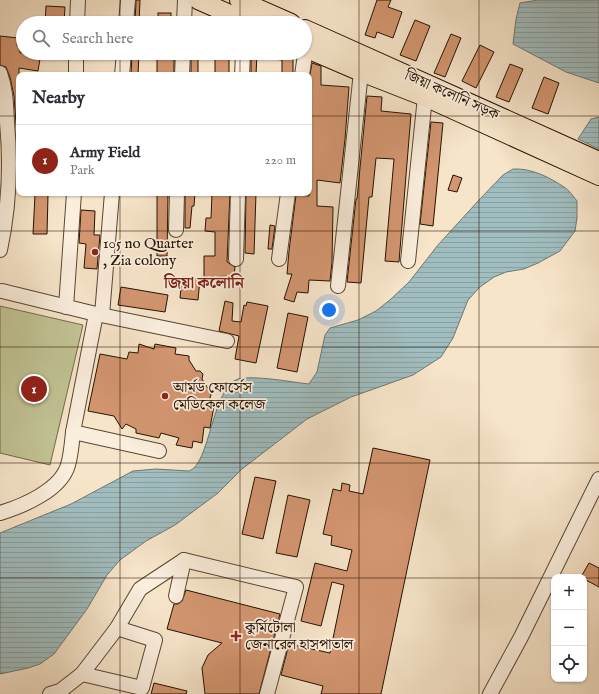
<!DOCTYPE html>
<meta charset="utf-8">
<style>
body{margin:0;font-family:"IM FELL English","Noto Serif Bengali",serif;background:#f2f2f3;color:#2b2b33}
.controls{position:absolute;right:12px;bottom:12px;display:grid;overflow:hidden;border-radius:8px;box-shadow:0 1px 3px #0004}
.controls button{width:36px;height:36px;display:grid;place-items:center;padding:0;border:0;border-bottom:1px solid #e1e1e2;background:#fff;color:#2b2b33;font:20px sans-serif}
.you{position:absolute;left:329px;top:310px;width:14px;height:14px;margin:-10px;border:3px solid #fff;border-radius:50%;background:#1a73e8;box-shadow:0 0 0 6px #1a73e833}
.badge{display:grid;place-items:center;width:26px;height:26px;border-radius:50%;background:#8f2418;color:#fff;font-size:13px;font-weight:700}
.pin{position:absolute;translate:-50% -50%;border:2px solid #fff;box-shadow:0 1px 4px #0006}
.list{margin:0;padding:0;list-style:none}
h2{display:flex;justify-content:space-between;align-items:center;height:52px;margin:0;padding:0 16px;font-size:17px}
h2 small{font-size:13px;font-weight:400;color:#7c7c81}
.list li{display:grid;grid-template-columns:26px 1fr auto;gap:12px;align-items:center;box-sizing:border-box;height:72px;padding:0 16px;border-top:1px solid #e1e1e2}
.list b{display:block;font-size:15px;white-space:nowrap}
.list p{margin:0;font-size:13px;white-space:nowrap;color:#7c7c81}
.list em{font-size:13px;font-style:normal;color:#7c7c81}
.icon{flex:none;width:22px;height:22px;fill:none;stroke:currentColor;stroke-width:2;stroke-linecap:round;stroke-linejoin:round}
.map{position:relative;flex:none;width:599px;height:694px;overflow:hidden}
.search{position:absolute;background:#fff;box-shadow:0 1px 3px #0004;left:16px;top:16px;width:296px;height:44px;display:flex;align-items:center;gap:10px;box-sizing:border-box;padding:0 14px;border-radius:22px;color:#7c7c81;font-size:15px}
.panel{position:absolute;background:#fff;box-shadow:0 1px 3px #0004;left:16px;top:72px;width:296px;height:124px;border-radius:8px}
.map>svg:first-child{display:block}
</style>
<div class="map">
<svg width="599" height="694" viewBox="0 0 599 694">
<defs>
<pattern id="water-rules" width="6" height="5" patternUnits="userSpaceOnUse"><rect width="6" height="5" fill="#a0bdbf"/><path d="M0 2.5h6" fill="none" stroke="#8aa1a2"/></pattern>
</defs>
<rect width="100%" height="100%" fill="#f7e5ca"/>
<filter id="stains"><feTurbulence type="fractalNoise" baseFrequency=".005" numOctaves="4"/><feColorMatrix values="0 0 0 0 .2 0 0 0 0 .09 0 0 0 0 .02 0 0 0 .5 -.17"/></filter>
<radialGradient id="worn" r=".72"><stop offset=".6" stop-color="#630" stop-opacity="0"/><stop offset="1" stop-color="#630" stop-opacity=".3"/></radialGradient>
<path fill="#c1c394" stroke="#736a4a" d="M0,306l83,19 -33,140 -50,-12z"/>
<g fill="url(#water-rules)" stroke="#6f7873">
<path d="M538,0h61v83l-33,-11 -53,-28 3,-25 4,-16z"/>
<path d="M599,117v32l-21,-10 13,-20z"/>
<path d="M513,169c18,-1 36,8 51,18 5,3 9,9 13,14v17l-2,13 -15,20 -22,12 -14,6 -18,3 -12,5 -14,10 -12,13 -15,38 -12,19 -28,18 -62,22 -44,22 -65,50 -24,24 -43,32 -29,16 -26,19 -13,15 -20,34 -33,45 -14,10 -12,4 -28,6v-141l71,-29 62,-33 23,-2 33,2c21,-6 23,-84 49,-92 16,-4 53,3 71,5l8,-12 8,-37 5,-7 28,-8 18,-9 15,-12 18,-17 29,-37 41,-45 24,-25z"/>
</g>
<g fill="#d39670" stroke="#251100">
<path d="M136,0h4l-1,23h-4z"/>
<path d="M377,0h14l-3,7 14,5 -9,26 -16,-6 -2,6 -10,-3z"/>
<path d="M46,6l19,1 -1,16h-19z"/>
<rect x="158" y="13" width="13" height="10"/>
<path d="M415,20l15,6 -14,35 -16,-6z"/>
<path d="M451,34l10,4 -16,39 -11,-4z"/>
<path d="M0,36l18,2 -1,8h3v7h21l-3,18 -19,-3v69h-2l-3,-41 -4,-19 -4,-10 -6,-2z"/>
<path d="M480,45l14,7 -18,36 -14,-7z"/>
<path d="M132,53h7l-1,22h-7z"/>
<rect x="157" y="53" width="17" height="22"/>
<rect x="191" y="53" width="7" height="22"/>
<rect x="215" y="53" width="14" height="22"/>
<path d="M251,53h6l-1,22h-5z"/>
<path d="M265,53h28v22h-11v-15l-17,-2z"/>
<path d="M312,63l9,3v19l28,2 -4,52 -5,44 -23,-3v26l16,1 -1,55 -2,19 -21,-1 -1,13 -11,-1 -3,10 -10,-3 8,-25h-5l2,-23 7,-56 13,1v-116z"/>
<path d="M510,64l13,5 -14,33 -13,-5z"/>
<path d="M544,77l15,6 -11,31 -16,-6z"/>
<path d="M367,96l15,1 -1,14 30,3 -12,148 -14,-1 9,-102 -18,-1 -4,39h-3l-8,86 -14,-1 9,-83h1z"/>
<path d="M431,122l12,1 -10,103 -13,-2z"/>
<path d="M453,175l9,3 -5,14 -9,-2z"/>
<path d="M157,193h11l-1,63h-10z"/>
<path d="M185,193h10l-1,13h-2l-2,22h-5z"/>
<path d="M212,193h18l-3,69 8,5 -1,9 -30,1v-21h11v-24l-10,-1 1,-13h5z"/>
<path d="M246,193h10l-2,61 -9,-1z"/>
<path d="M35,195h13l-1,39h-14z"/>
<path d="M81,210l14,1 -1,24h6l-3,34 -13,-1 2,-24 -7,-1z"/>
<path d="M270,225l5,1 -3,23h-4z"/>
<path d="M182,277l18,2 -2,21 -18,-2z"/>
<path d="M121,287l47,8 -3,17 -47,-7z"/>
<path d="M225,301l8,2 -1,18 9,1 3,-17 2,1 1,-4 21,4 -12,57 -21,-4 4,-23 -20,-5z"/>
<path d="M288,313l20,4 -11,55 -20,-4z"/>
<path d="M139,344l15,5 1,-5 21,4 -1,6 14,2v4l7,11h4l3,3 -1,5 7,11 3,1 -4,14 6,1 -4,22 -6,-1 -2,16 -9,-2 -1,7 -16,-3 3,-7 -18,-5 -2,5 -23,-5v-4l-10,-5 -4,5 -8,-13 -26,-5 12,-57 27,5 2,-7 9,1z"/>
<path d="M373,448l57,12 -49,234h-60l2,-8 -42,-11 8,-31 41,9 14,-68 -12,-3 -11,44 -20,-5 14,-58 32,8 5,-21 -21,-5 1,-9 -9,-2 10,-45 8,2 1,-8 8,2 -1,6 14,3z"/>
<path d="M255,477l21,4 -13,58 -21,-5z"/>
<path d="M288,495l22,5 -13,57 -21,-4z"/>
<path d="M589,563l10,5v19l-15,-8v-2h-3z"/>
<path d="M186,590l94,24 -21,80h-54l-3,-26 6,-13 14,-12 -55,-14 7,-25h4l4,-3z"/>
<path d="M154,683l33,8 -1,3h-35z"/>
</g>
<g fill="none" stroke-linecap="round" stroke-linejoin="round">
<g stroke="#5a4632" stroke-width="16">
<g id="minor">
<path d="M77,23l1,-23"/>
<path d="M126,23l2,-23"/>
<path d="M184,23l1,-23"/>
<path d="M0,73c6,17 6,31 7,49 4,42 2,86 -7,128"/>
<path d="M76,75v-22"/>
<path d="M122,75l2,-22"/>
<path d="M182,75l1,-22"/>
<path d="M242,75l1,-22"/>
<path d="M302,75l4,-27"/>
<path d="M176,230l1,-37"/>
<path d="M236,259l2,-66"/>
<path d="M279,259l9,-66"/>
<path d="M408,261l17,-164"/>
<path d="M338,286l23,-214"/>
<path d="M2,291l94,23 131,27"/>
<path d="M66,307l8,-114"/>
<path d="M96,314l-23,118 86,19"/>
<path d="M102,315l10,-122"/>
<path d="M0,513c23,-7 61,-23 68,-48 3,-10 4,-23 5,-33"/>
<path d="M176,596l8,-36"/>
<path d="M82,674l60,14 13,-48 -38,-12"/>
<path d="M50,694l10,-3 22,-17 35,-46 23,-39 44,-29 112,27 -29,107"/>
<path d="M490,694l31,-57 78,-158"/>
</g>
</g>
<g stroke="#251100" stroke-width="20">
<g id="major">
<path d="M198,0l52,23"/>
<path d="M239,0l52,23"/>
<path d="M305,29l294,132"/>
<path d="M305,48l56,24 64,25 174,79"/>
</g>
</g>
<use href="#minor" stroke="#faeedd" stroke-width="14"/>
<use href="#major" stroke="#f7e5ca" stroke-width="18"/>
</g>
<path fill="none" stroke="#251100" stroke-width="1" stroke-opacity="0.55" d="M120,0v23M240,0v23M359,0v694M479,0v694M120,53v22M240,53v22M0,116h19M309,116h290M120,193v501M240,193v501M0,231h599M0,347h599M0,463h599M0,578h554M584,578h15"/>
<g fill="#8f2418" stroke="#faeedd" stroke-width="1.5">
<circle cx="95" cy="252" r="4"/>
<circle cx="165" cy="396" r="4"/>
<path d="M234 630h4v4h4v4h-4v4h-4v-4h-4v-4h4z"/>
</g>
<g text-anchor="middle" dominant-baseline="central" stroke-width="3.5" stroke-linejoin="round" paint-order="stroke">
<g font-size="15" fill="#251100" stroke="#faeedd">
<text transform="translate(452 95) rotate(24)">জিয়া কলোনি সড়ক</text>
</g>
<g font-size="15" fill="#251100" stroke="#faeedd" text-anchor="start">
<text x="103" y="243">105 no Quarter<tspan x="103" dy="17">, Zia colony</tspan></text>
<text x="173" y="387">আর্মড ফোর্সেস<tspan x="173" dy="17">মেডিকেল কলেজ</tspan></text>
<text x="245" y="627">কুর্মিটোলা<tspan x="245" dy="17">জেনারেল হাসপাতাল</tspan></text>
</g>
<g font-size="16" font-weight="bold" fill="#7a1f14" stroke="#faeedd">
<text x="204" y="284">জিয়া কলোনি</text>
</g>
</g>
<rect width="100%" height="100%" filter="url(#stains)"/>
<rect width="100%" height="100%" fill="url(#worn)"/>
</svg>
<div class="controls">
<button>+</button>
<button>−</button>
<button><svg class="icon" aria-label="locate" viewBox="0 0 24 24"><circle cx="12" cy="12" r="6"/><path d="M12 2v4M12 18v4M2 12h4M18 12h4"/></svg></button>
</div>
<div class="you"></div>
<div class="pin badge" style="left:34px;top:389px">1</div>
<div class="search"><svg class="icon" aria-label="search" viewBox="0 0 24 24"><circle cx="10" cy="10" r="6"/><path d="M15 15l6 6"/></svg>Search here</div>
<section class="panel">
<h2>Nearby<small></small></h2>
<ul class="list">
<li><span class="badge">1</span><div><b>Army Field</b><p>Park</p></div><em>220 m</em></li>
</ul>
</section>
</div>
